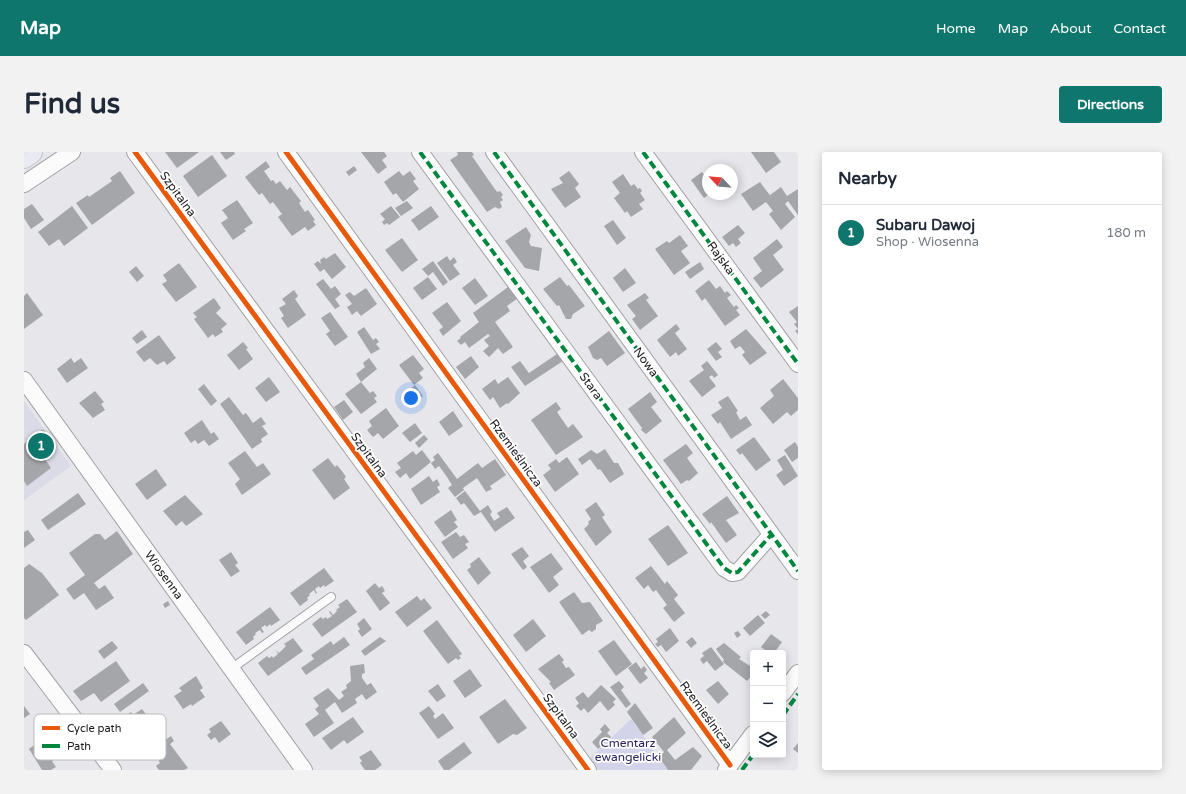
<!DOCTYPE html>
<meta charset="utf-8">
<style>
body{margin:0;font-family:"Varela Round",sans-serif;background:#f2f2f3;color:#1f2937}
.controls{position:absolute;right:12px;bottom:12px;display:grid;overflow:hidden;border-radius:4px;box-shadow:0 2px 10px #0003}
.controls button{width:36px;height:36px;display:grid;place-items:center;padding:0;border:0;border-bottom:1px solid #e0e1e3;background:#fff;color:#1f2937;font:20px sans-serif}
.compass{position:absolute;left:678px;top:12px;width:36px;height:36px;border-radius:50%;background:#fff;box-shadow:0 2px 10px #0003;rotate:296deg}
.you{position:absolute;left:387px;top:246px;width:14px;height:14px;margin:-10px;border:3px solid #fff;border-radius:50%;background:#1a73e8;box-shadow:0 0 0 6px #1a73e833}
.badge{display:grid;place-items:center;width:26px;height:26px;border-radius:50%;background:#0f766e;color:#fff;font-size:13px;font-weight:700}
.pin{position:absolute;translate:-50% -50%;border:2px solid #fff;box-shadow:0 1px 4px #0006}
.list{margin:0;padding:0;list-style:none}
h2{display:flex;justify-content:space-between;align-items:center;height:52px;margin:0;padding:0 16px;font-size:17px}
h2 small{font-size:13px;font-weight:400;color:#747a83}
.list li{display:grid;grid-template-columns:26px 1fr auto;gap:12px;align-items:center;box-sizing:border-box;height:56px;padding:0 16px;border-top:1px solid #e0e1e3}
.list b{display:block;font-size:15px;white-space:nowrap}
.list p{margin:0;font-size:13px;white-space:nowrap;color:#747a83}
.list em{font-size:13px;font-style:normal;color:#747a83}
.icon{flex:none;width:22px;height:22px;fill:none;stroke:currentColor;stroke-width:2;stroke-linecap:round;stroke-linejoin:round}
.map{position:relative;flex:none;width:774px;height:618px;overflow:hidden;border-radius:4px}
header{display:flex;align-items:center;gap:24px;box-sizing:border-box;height:56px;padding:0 20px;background:#0f766e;color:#fff}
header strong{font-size:19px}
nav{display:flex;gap:22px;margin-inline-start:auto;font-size:14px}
.intro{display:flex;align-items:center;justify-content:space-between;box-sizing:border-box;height:96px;padding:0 24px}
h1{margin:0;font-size:28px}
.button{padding:10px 18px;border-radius:4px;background:#0f766e;color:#fff;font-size:14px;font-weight:700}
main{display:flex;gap:24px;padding:0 24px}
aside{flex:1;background:#fff;border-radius:4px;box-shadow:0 2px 10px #0003}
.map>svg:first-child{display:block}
</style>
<header>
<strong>Map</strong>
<nav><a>Home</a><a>Map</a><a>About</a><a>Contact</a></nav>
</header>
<div class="intro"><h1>Find us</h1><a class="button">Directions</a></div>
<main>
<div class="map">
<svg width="774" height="618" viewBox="0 0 774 618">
<rect width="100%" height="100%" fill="#e6e6eb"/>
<path fill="#dbdbe7" d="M0,249l47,65 -47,34z"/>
<path fill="#d3d4ea" d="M607,567l37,51h-71l-8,-11z"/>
<g fill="#a5a6aa">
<path d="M141,0h34l-22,16z"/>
<path d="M196,0h14l1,2 -9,6z"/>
<path d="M337,0h23l3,4 -5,4 5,7 -9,7z"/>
<path d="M433,0h15l2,3 -2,1 20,29 5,7 3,-1 3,4 -2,2 2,3 -3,2 2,5 -3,2 -4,-2 -8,5 -37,-52 8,-5z"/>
<path d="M727,0h23l7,10 -15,11z"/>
<path d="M188,3l15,21 -29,21 -15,-21z"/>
<path d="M242,9l4,6 -6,4 7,10 2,-1 3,4 4,-3 7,9 3,-3 11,14 -2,2 6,9 3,-2 7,10 -2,1 3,4 -8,6 -3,-4 -13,9 -14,-19 4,-3 -9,-12 -3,2 -8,-11 -3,2 -14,-18z"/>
<path d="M330,14l3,4 -8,6 -3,-4z"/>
<path d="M96,19l15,22 -43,32 -16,-22 12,-8 1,2 23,-16 -2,-3z"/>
<path d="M375,19l4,5 7,-5 6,8 -3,2 6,8 -16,13 -7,-9 -3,2 -9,-13z"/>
<path d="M545,19l10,13 -4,4 6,9 -16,11 -14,-19 12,-6 -4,-5z"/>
<path d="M678,20l3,4 3,-1v20l-4,3 -13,-18z"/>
<path d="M599,22l8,12 3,-2 4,5 2,-1 2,3 -2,2 5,7 -6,4 4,5 -12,8 -4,-6 -2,2 -11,-15 6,-5 -8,-11z"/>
<path d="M736,30l12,16 -2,-3 11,-8 6,9 11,-7v26l-10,-14 -3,3 10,13 -14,13 -12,-16 4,-3 -7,-9 -13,9 -12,-17z"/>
<path d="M213,48l16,23 -9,6 2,2 -13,9 -12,-17 7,-5 -6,-8z"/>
<path d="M383,49l6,7 -12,8 -6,-8z"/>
<path d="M8,52l12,16 -13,9 -7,-11v-9z"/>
<path d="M48,54l16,22 -24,18 -5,-7 -10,7 -11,-14z"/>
<path d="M367,54l9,11 -11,8 -2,-2 -3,2 -2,-3 3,-3 -5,-5z"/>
<path d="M407,54l8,11 -20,14 -8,-11z"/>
<path d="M589,68l13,18 -9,7 -13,-19z"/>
<path d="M714,73l7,8 -7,6 3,4 -5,4 -3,-4 -4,3 -7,-9z"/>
<path d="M502,75l5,8 -2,7 2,4 11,2 -3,23 -14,-3 -20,-27z"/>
<path d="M656,83l8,11 -7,5 9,12 -16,12 -19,-26 12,-8 2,2z"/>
<path d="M378,86l16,22 -16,12 -17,-22z"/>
<path d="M753,87l6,8 -10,8 11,15 -23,18 -8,-10 9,-7 -9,-13z"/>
<path d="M311,101l11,14 -14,12 -8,-10 -4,3 -6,-8 4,-3 3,3 -1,-4 4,-3 2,2z"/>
<path d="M423,104l3,5 4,-4 3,5 -4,3 7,9 -10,7 -13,-18z"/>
<path d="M409,109l15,21 -5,4 -10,-14 -5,4 -6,-7z"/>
<path d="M676,110l4,7 -14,10 -5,-7z"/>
<path d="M155,111l18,24 -21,15 -14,-18 5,-3 -4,-6z"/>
<path d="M112,114l8,10 -7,6 -8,-10z"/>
<path d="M601,116l11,15 -13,9 -10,-14z"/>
<path d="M404,125l9,12 -15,11 -9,-12z"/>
<path d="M536,125l7,9 2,-1 16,21 -12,8 -2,5h-5l-7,-14 -2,1 -14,-17z"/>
<path d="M451,126l13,18 -13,9 -13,-17z"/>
<path d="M299,127l8,10 4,-3 6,8 -6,5 5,7 -5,3 -19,-25z"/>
<path d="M685,128l7,9 4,-3 5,7 2,-2 4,4 -4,3 7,9 2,-2 3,3 -3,2 4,5 -15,11 -20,-28 -3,3 -7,-10z"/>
<path d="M488,132l6,14 -11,8 3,5 -15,11 18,25 -10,7 -5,-6 -9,9 -6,-6 6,-5 -5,-6 6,-4 -2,-2 -19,14 -4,-6 -4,3 -4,-4 4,-3 -1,-1 19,-15 -6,-9z"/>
<path d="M342,136l11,16 -16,12 -4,-5 -5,4 -5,-8 5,-3 -7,-9 5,-3 4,4z"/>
<path d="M270,138l4,6 -3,3 11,16 -18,13 -7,-10 3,-2 -5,-8 7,-4 -4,-5z"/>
<path d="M3,141l16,22 -19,14v-33z"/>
<path d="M621,141l4,5 -3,2 12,16 -18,14 -8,-11 4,-3 -9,-11z"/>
<path d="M190,146l7,10 -5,5 11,11 -6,5 2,3 -8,5 -2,-3 -5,4 -14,-19 3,-2 -4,-4z"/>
<path d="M423,150l14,19 -18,15 -4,-6 4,-3 -11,-14z"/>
<path d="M774,154v28l-3,-3 3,-2 -4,-5 3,-2 -8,-10z"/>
<path d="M306,160l18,25 -13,9 -9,-12 4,-3 -9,-13z"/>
<path d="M652,172l4,5 -5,4 12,16 -9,7 -2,-4 -6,5 -13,-17z"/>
<path d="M340,175l9,13 3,-2 3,4 -3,2 4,5 -9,5 -14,-22z"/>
<path d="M722,177l21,24 -17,12 -8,-10 3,-3 -5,-6 -5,3 -5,-8z"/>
<path d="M118,178l5,7 -10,7 -5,-6z"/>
<path d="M585,179l16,22 -18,13 -6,-8 -4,2 -4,-2 -5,-11z"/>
<path d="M135,183l17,23 -9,7 -3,-4 -7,4 -7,-7 -6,4 -8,-10z"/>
<path d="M219,190l5,6 -2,1 7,10 -14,11 -12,-15z"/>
<path d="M692,190l6,7 -4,3 4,5 -6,4 -9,-12z"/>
<path d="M533,202l6,7 -38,25 -14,-19 9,-6 9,12z"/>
<path d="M389,203l11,14 -5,4 4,5 -9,7 -15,-20z"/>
<path d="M447,204l8,11 -14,12 -9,-12z"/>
<path d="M47,206l3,5 7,-5 7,10 -21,15 -10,-14z"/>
<path d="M345,206l8,11 -16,13 9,11 3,-2 4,5 -3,2 3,4 -16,12 -16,-20 16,-12 -5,-8 9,-7 -2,-4z"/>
<path d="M683,209l11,14 -4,3 -2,-3 -3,2 7,9 -14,11 -13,-16 15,-11 -3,-4z"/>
<path d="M245,225l11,15 -14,10 -11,-14z"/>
<path d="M484,225l12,16 -12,11 -1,-1 -7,5 -7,-11 -3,3 -8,-11 13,-10 3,5z"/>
<path d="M759,227l15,19v12l-7,6 -4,-4 -14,12 -13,-16 14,-12 -4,-6z"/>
<path d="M180,232l13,17 -6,5 -13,-17z"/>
<path d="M391,233l8,11 -12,9 -7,-11z"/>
<path d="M71,239l9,11 -3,2 4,6 -12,8 -14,-15z"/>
<path d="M626,240l7,10 -6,5 11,14 -16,13 -5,-4 1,-2 -14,-19z"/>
<path d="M704,244l10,15 -2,1 4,8 6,-4 6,9 -21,14 -11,-17 -2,2 -7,-9 11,-7 -4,-6z"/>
<path d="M205,245l14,18 3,-2 7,10 8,-6 5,7 -4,2 6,8 -7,5 1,3 -10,7 -32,-45z"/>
<path d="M320,248l9,12 -10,8 -9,-13z"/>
<path d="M532,250l5,7 -4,3 11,16 5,-4 10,13 -27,18 -25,-35z"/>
<path d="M362,256l13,18 -16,13 -5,-6 -5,4 -6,-7 5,-4 -3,-5z"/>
<path d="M429,259l10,15 -14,10 -10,-14z"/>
<path d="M178,268l9,14 3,-2 5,7 -10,7 -5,-6 -6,4 -3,-4 -4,3 -7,-10z"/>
<path d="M391,271l7,10 -12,9 -8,-9z"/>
<path d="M18,278l3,1 9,13 -12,11 9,13 -24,18 -3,-5v-37z"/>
<path d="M400,283l4,4 -9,9 -4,-5z"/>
<path d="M730,285l17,23 -15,11 -14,-18 -2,2 -4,-5z"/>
<path d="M771,290l3,5v11l-6,4 -8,-12z"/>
<path d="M662,292l7,9 -6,5 11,15 -9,8 -2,-1 -6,4 -18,-24z"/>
<path d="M581,297l9,14h4l6,11 -14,9 -10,-14 -2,1 -8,-11 -8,6 -4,-6 13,-9 6,4z"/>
<path d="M398,298l9,12 -21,17 -4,-6 -6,5 -5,-6 6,-4 -4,-5 16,-12 3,4z"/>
<path d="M221,299l12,16 6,-4 8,11 -29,21 -7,-11 5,-5 -12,-16z"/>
<path d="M414,301l19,26 21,-16 4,5 13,-9 11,16 -16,11 2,3 -6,3 -9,-14 -14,10 1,2 -9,7 -7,-9 4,-3 -5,-8 -8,-11 -4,3 -4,-6 4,-3 -2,-3z"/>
<path d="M761,303l13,21 -14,10 -8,-11 7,-5 -6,-10z"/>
<path d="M543,305l12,17 -24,18 -12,-17 8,-6 -3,-4 8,-6 3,4z"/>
<path d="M304,306l7,9 2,-2 5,6 4,6 -2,2 6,9 -16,12 -22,-30z"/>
<path d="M132,317l11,16 -20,15 -12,-16z"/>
<path d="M405,324l4,6 4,-3 3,6 -3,2 3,5 -19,13 -10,-16z"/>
<path d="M441,339l15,20 8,-6 4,7 -2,2 4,7 6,-4 -3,-4 10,-6 8,11 -20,14 -14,-20 -7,4 -10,-13 -3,2 -5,-7z"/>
<path d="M54,341l8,11 -38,26 -7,-10z"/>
<path d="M161,343l18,19 -17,12 -4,-5 -6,5 -13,-15z"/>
<path d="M703,344l12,17 -13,7 11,15 -11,8 -15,-21 -1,2 -8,-10z"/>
<path d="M572,350l9,13 -3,2 10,15 -16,14 -12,-17 5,-5 -1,-2 3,-3 -6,-9z"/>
<path d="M427,358l6,10 -3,2 4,5 -13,10 -11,-15z"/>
<path d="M644,373l20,28 -20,13 -20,-27z"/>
<path d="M4,378l7,10 -11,8v-16z"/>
<path d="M93,379l16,23 -39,29 5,6 6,-4 9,13 -18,12 -12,-17 -10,7 -8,-11 19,-14 -16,-22 26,-19h5l5,6z"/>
<path d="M432,380l4,5 4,-2 5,7 -4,2 3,4 -15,11 -12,-17z"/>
<path d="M498,395l7,9 -6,5 4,6 -4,3 -12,-16z"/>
<path d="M207,400l7,11 -3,2 5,6 -9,6 -12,-17z"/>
<path d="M527,401l12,16 -10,8 6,8 -10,8 -19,-26z"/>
<path d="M455,405l12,16 -13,12 -11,-15 4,-3 -1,-3z"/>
<path d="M5,412l13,9 17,22 -33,25 -2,-2v-50z"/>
<path d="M627,414l14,18 2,-3 11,14 -4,4 11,14 -11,9 -11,-14 4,-3 -11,-15 -3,2 -5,-7 -4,4 -9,-11z"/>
<path d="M300,416l10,13 -9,6 -1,-2 -4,3 -1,-2 -4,3 2,4 -1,1 -2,-4 -5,4 1,1 -3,3 1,2 -8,6 -10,-13z"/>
<path d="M351,431l4,5 3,-2 3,5 -3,2 8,10 -10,8 -14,-20z"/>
<path d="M550,440l8,11 8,-1 13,19 -7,4v4l-4,3 -3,-2 -7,5 -23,-33z"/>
<path d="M393,444l4,5 3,-3 8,10 -25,19 -12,-15z"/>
<path d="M323,447l10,13 -35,25 -10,-13 9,-7 2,2 3,-2 1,2 5,-3 -3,-4 1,-1 3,4 4,-4 -1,-1 4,-3 -2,-2z"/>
<path d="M144,449l2,4 -5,3 -2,-4z"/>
<path d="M246,455l10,13 -9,6 -1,-2 -3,3 -2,-2 -4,3 3,4 -2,1 -2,-3 -5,3 1,1 -3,3 1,2 -8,6 -10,-13z"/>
<path d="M742,459l4,4 -5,4 -4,-4z"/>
<path d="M734,463l7,8 -15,13 -7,-8z"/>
<path d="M340,466l8,11 -10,8 -4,-6 2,-2 -3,-5z"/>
<path d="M509,467l13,17 -20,16 -13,-17z"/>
<path d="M413,468l25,34 -3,2 2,2 -3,2 -2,-2 -8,6 -25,-33z"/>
<path d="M646,476l9,13 -13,11 -5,-7 -3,2 -3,-3 3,-2 -2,-3z"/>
<path d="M714,479l3,4 -4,3 -3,-5z"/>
<path d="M747,482l11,8 -8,11h-5l-8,-6z"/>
<path d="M320,485l6,8 -44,30 -5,-7 13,-9 -3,-4 20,-14 2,4z"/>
<path d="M356,485l6,4 -21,15 -4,-5z"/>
<path d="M668,485l5,6 -6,5 -5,-6z"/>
<path d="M269,486l10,13 -35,25 -10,-13 9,-7 2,2 3,-2 1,2 5,-4 -2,-4 3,3 7,-7 -2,-2z"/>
<path d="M590,488l18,24 -16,12 -18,-25z"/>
<path d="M88,489l6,7 -14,11 -6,-8z"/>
<path d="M700,491l17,14 -2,2 14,9v6l-6,7 -24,-19 1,-2 -8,-11z"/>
<path d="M687,495l13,17 -9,7 -8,-10 -4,3 -3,-5 4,-3 -2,-3z"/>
<path d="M535,502l5,6 -2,2 4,6 3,-1 6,8 -21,15 -5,-7 2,-1 -13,-13z"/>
<path d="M92,509l14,20 -29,21 -7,-9 -13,8 -8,-10z"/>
<path d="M612,510l5,7 3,-3 3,4 -3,3 4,5 -8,6 -12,-16z"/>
<path d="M340,512l1,9 -3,1v4l5,7 4,-2 6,9 -11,8 -4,-6 -7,5 2,4 -15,10 -7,-11 -10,8 9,13 -20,14 -9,-13 14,-10 -4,-5 4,-3 -6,-8 15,-10 11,12 5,-4 -3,-4 6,-4 -1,-3 5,-4 -1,-15z"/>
<path d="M446,517l12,17 -17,12 -12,-17z"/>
<path d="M172,524l7,12 -3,2 5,7 -13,9 -1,-2 -8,5 -9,-13 8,-5 -3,-3z"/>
<path d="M595,529l5,6 -3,3 10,14 -5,4 -16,-21z"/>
<path d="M694,529l11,13 -11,10 -12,-14z"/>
<path d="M119,531l6,8 -29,21 -6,-8z"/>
<path d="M414,532l8,12 -9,6 -9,-11z"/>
<path d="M577,533l15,14 -3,3 2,3 -7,6 -8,-10 -12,12 -4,-5 -3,3 -5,-5 3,-3 -4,-5 8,-6 5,6z"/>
<path d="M481,547l22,29 -10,7 -4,-1 -15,10 -19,-27z"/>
<path d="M611,551l18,25 -10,7 -16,-23z"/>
<path d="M0,554l6,8 -6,4z"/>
<path d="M405,554l6,8 -2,2 2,3 8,-6 11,15 -16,11 -19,-26z"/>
<path d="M118,557l8,11 -9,6 4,5 -12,7 -7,-10 -7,4 -5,-7 17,-13 2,3z"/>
<path d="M329,565l11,15 -17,12 -3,-4 -13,10 -9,-12z"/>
<path d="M650,565l12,16 -19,17 8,10 18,-13 9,9 -11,14h-23l-9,-13 5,-5 -12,-15z"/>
<path d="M197,569l10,13 -12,9 -4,-6 -4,3 -4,-5 4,-3 -2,-3z"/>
<path d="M581,572l5,6 -3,3 4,4 -13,12 -6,-7 10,-10 -2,-3z"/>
<path d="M26,583l12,19 -10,7 4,6 -5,3h-9l-13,-21 5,-4 1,1z"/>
<path d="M147,584l3,5 -4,3 18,24 -4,2h-25l-3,-4 4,-3 -8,-14z"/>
<path d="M440,590l8,11 -23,17h-5l-6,-9z"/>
<path d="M774,591v10l-5,-4z"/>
<path d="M347,598l11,15 -7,5h-10l-5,-7 2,-2 -3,-4z"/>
</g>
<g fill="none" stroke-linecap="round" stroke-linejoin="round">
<g stroke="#a2a2a6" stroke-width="10">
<path id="service" d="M207,517l100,-72"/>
</g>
<g stroke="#a2a2a6" stroke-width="18">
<g id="minor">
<path d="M111,0l453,618"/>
<path d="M262,0l444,613"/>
<path d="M396,0l304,416 8,5 6,-1 33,-37"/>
<path d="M470,0l304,419"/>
<path d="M619,0l155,212"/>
<path d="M0,32l48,-32"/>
<path d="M0,228l280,390"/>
<path d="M0,501l89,117"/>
<path d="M759,541l15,-20"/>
<path d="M702,618l27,-36"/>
</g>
</g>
<g stroke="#c4c4c6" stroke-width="24">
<path id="trunk" d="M0,5l7,-5"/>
</g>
<use href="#service" stroke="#fbfbfc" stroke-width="8"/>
<use href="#minor" stroke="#fbfbfc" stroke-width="16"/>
<use href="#trunk" stroke="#eaeaf4" stroke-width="22"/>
<g stroke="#00873e" stroke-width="4" stroke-dasharray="8 4" stroke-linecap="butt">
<path d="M396,0l304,416 8,5 6,-1 33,-37"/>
<path d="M470,0l304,419"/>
<path d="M619,0l155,212"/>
<path d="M759,563l15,-21"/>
<path d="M718,618l11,-15"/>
</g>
<g stroke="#fff" stroke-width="8">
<g id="cycleway">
<path d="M111,0l453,618"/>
<path d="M262,0l444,613"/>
</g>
</g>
<use href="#cycleway" stroke="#e8590c" stroke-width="5"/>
</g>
<g text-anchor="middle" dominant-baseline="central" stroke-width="3.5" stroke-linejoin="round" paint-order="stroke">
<g font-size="12" fill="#19191c" stroke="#fff">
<text transform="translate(154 42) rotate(54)">Szpitalna</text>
<text transform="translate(697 106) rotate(54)">Rajska</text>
<text transform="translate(622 210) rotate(54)">Nowa</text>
<text transform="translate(567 234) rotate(54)">Stara</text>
<text transform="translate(492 301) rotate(54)">Rzemieślnicza</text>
<text transform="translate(345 303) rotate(54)">Szpitalna</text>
<text transform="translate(140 423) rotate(54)">Wiosenna</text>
<text transform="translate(682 563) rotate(54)">Rzemieślnicza</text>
<text transform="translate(537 564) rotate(54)">Szpitalna</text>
</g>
<g font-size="12" fill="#2a2261" stroke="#fff">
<text x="604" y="591">Cmentarz<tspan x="604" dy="14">ewangelicki</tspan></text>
</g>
</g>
<rect x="10" y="562" width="132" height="46" rx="6" fill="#fff" stroke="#bababb" stroke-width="1"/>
<rect x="18" y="574" width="18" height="4" fill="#e8590c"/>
<rect x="18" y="592" width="18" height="4" fill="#00873e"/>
<g font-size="11" fill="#19191c">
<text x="43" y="580">Cycle path</text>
<text x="43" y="598">Path</text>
</g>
</svg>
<div class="controls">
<button>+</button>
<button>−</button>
<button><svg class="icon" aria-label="layers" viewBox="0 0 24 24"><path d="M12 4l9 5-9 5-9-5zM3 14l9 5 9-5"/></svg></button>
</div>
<svg class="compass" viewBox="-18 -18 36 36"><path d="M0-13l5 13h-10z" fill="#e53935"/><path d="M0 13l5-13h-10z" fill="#747a83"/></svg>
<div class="you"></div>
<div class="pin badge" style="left:17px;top:294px">1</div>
</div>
<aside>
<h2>Nearby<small></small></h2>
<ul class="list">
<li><span class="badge">1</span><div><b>Subaru Dawoj</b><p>Shop · Wiosenna</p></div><em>180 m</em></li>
</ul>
</aside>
</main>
